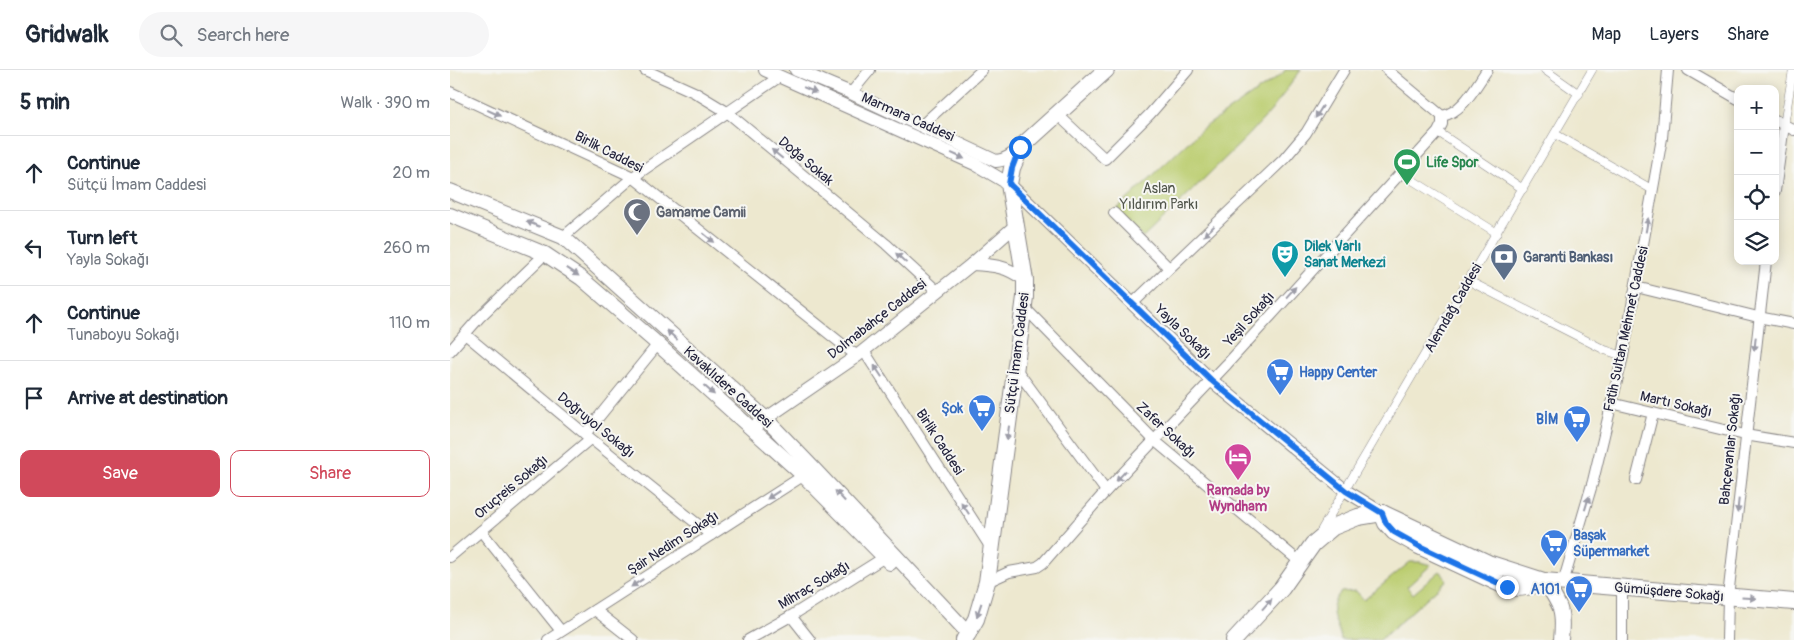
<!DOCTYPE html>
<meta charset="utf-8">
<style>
body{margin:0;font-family:Pangolin,sans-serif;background:#f6f6f7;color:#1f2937}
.controls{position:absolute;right:15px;top:15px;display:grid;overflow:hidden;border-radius:10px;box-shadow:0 2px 12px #0003}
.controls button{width:45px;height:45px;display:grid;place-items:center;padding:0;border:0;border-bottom:1px solid #e0e1e3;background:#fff;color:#1f2937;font:25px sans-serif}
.stop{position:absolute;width:15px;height:15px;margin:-11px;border:4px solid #1a73e8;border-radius:50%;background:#fff}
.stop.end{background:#1a73e8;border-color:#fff;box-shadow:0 1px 5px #0008}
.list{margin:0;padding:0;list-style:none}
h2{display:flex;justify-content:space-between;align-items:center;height:65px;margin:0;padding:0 20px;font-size:21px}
h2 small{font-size:16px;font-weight:400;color:#747a83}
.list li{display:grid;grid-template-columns:32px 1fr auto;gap:15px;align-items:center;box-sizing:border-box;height:75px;padding:0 20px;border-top:1px solid #e0e1e3}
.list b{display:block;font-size:19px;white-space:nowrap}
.list p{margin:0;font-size:16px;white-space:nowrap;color:#747a83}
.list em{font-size:16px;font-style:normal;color:#747a83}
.actions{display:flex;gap:10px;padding:15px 20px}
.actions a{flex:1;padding:11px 0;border:1px solid #d1495b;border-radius:10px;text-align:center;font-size:18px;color:#d1495b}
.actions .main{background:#d1495b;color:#fff}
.icon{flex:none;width:28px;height:28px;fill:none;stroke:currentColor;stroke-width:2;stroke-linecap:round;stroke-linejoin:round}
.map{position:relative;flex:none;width:1344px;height:570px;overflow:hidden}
header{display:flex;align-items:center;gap:30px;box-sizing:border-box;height:70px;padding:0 25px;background:#fff;border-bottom:1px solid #e0e1e3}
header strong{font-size:24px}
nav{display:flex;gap:28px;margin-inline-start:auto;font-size:18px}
.search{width:350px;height:45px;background:#f6f6f7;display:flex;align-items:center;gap:12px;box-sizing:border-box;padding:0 18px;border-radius:28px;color:#747a83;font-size:19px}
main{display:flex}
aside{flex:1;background:#fff}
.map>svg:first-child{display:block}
</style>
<header>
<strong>Gridwalk</strong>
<div class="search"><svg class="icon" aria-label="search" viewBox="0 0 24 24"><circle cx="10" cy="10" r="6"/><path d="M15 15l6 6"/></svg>Search here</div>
<nav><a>Map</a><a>Layers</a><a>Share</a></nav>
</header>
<main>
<aside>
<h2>5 min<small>Walk · 390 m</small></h2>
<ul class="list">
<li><svg class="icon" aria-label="ahead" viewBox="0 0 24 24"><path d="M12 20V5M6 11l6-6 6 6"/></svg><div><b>Continue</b><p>Sütçü İmam Caddesi</p></div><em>20 m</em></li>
<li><svg class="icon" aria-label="left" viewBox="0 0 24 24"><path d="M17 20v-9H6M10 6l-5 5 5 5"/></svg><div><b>Turn left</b><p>Yayla Sokağı</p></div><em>260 m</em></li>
<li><svg class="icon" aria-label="ahead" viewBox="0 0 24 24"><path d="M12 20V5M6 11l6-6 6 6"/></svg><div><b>Continue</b><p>Tunaboyu Sokağı</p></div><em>110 m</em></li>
<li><svg class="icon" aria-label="arrive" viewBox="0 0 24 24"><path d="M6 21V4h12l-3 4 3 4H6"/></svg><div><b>Arrive at destination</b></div></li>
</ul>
<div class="actions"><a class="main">Save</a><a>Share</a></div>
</aside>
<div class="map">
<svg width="1344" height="570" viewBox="0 0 1344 570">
<rect width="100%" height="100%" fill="#f6f6f2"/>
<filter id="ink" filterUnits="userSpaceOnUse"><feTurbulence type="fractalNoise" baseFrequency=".02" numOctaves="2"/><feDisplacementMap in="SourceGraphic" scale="10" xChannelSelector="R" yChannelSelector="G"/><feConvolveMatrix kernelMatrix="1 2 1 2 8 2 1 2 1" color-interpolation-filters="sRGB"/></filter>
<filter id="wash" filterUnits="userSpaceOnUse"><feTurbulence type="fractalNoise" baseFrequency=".0096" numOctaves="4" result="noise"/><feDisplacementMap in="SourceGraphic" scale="20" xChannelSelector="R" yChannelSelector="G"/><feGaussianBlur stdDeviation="1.12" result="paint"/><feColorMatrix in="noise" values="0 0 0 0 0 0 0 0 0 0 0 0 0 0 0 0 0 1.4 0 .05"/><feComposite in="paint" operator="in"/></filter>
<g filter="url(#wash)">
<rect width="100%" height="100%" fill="#ede8cf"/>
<g fill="#bbcd70" stroke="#6e7856">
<path d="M835,0h16l-30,41 -23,25 -105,102 -28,-27 87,-82 80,-55z"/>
<path d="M960,492h10l11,3 -24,22 6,7 27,-23 7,9 -67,60h-39c-3,-20 -17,-29 0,-48l15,-1 8,9z"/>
</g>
</g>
<g filter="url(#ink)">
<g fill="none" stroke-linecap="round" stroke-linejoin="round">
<g stroke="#888585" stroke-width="9">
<g id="pedestrian">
<path d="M1095,0l34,24"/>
<path d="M1334,55l9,-55"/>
<path d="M988,62l85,57"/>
<path d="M1105,64l98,56"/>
<path d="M951,103l96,60"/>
<path d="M1019,211l136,69 18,6"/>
<path d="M872,459l270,-459"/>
</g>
</g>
<g stroke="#888585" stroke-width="12">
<g id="minor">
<path d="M195,0l49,22 33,20 159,132 51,47"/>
<path d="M937,0l55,46"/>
<path d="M1238,0l50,29"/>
<path d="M0,22l183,85 224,179"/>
<path d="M401,23l19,-23"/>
<path d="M606,43l49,46 45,-45 38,-44"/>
<path d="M992,46c21,-4 33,-29 45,-46"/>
<path d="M1325,50l19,10"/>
<path d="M471,56l61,-56"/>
<path d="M1325,121l9,-66"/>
<path d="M664,143l55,55"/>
<path d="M113,167l70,-60 146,-100"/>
<path d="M1186,217l122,30 36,7"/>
<path d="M682,234l152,-145 22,-26 38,-63"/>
<path d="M574,237l130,133 146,122"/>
<path d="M15,264l120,100 126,101"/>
<path d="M0,281l29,-33 66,-64"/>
<path d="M414,281l127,197"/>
<path d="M566,299l90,122"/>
<path d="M1161,333l134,32 49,8"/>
<path d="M135,364l73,-90"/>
<path d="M1186,410l17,-67"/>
<path d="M31,461l80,100"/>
<path d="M0,487l140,-118"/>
<path d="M537,512l22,-10 28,-5 6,-4 63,-72 121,-127 211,-232 4,-8v-8"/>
<path d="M1113,513l30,-102 30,-125 39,-218 6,-68"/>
<path d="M145,540l38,30"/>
<path d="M341,546l19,24"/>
<path d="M98,570l261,-168"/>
<path d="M298,570l43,-24 97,-61"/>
<path d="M1172,570v-52"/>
<path d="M1277,570l1,-43 38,-336"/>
</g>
</g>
<g stroke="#888585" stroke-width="14">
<g id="tertiary">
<path d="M315,0l210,94 34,20 202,196 135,111 36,22"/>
<path d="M346,0l55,23 145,68c11,-1 17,-7 25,-14"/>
<path d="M522,194c21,1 35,2 53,16"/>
<path d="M302,358l105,-72 115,-92 43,-38"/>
</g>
</g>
<g stroke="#888585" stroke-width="16">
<g id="secondary">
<path d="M0,121l113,46 202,181 49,51 155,165"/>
<path d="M0,145l95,39 36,24 72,62 150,135 87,88"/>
<path d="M1094,511c17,25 20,29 17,59"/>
</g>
</g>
<g stroke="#888585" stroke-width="18">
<g id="primary">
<path d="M932,443l106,50 56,18 250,21"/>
<path d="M932,443l4,10 8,9 25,14 88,41c14,2 24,0 37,-6"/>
<path d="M514,570l12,-21 11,-37 38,-285v-17l-16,-96 3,-16 9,-21 85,-77"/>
<path d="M784,570l48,-52 31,-44 20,-17 25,-10 24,-4"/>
</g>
</g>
<use href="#pedestrian" stroke="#fff" stroke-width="8"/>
<use href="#minor" stroke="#fff" stroke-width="10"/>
<use href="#tertiary" stroke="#fff" stroke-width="12"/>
<use href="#secondary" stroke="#fff" stroke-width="14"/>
<use href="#primary" stroke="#fff" stroke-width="16"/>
</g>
<defs><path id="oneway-solid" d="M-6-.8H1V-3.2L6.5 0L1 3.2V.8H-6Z" transform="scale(1.25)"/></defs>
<g fill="#9c9ca7">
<use href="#oneway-solid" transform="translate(360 20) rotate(23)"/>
<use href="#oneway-solid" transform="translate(869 42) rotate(122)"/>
<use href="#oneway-solid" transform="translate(44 43) rotate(25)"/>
<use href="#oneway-solid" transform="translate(327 84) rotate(-140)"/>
<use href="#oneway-solid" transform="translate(508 86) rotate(24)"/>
<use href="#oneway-solid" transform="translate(83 154) rotate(-158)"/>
<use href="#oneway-solid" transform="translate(1197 155) rotate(-80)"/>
<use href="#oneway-solid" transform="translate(759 161) rotate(136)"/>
<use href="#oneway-solid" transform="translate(259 168) rotate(39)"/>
<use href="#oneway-solid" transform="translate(451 188) rotate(-137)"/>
<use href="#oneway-solid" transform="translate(123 202) rotate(34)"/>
<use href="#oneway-solid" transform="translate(841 222) rotate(-48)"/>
<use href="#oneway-solid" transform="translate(222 265) rotate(-138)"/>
<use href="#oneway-solid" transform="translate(1305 274) rotate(96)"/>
<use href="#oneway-solid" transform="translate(428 301) rotate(-123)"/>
<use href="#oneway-solid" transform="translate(259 320) rotate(42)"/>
<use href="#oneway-solid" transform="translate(558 363) rotate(98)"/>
<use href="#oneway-solid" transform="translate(671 406) rotate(133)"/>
<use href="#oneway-solid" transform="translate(323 425) rotate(147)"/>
<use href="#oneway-solid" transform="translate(390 426) rotate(-133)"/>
<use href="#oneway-solid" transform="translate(1137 433) rotate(-73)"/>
<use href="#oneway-solid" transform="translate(1288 436) rotate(96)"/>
<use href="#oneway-solid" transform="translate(515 438) rotate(-123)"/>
<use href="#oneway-solid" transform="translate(187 513) rotate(147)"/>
<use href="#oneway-solid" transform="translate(1299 528) rotate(4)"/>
<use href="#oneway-solid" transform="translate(817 534) rotate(-48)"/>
<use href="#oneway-solid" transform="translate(529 540) rotate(109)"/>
</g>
</g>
<g fill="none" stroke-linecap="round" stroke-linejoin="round" filter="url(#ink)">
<path stroke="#1a73e8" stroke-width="6" d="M570,77l-8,21 -3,16 202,196 135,111 36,22 4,10 8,9 25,14 88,41"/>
</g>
<defs>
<g id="stadium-pin" transform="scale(1.4375)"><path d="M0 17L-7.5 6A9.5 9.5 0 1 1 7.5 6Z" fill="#2e9e5b" stroke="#f6f6f2"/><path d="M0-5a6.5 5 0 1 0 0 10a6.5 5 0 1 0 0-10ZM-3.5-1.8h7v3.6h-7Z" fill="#fff"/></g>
<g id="mosque-pin" transform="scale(1.4375)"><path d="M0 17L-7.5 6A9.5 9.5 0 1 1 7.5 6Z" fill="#6b7280" stroke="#f6f6f2"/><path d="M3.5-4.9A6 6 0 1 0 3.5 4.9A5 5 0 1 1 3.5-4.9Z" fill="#fff"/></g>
<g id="theatre-pin" transform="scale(1.4375)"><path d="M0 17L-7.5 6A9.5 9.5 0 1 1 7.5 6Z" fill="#0f9aa8" stroke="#f6f6f2"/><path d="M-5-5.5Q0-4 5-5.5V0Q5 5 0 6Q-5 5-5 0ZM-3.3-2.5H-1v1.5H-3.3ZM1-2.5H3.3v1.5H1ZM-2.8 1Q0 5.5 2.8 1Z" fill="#fff"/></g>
<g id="bank-pin" transform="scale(1.4375)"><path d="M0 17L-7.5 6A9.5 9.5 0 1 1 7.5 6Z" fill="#5c6f8a" stroke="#f6f6f2"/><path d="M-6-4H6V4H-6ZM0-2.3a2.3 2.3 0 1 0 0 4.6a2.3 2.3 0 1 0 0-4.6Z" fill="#fff"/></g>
<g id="supermarket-pin" transform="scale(1.4375)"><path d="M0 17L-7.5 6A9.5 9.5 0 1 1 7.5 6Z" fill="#3f7fe0" stroke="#f6f6f2"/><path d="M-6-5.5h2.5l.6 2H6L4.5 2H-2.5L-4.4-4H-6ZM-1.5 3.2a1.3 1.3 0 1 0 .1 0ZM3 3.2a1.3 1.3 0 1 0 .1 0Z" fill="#fff"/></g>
<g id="hotel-pin" transform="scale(1.4375)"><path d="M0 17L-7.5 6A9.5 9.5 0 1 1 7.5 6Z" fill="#d1479c" stroke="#f6f6f2"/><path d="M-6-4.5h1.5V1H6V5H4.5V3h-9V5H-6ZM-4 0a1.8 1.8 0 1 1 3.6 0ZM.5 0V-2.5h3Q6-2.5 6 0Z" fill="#fff"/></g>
</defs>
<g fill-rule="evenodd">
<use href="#stadium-pin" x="957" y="92"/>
<use href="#mosque-pin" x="187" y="142"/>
<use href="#theatre-pin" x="835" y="184"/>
<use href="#bank-pin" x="1054" y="187"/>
<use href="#supermarket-pin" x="830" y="302"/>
<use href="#supermarket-pin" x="532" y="338"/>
<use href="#supermarket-pin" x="1127" y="349"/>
<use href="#hotel-pin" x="788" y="387"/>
<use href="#supermarket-pin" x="1104" y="473"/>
<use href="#supermarket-pin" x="1129" y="519"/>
</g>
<g text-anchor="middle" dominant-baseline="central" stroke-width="4" stroke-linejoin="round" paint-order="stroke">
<g font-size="14" fill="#22223b" stroke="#f6f6f2">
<text transform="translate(458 47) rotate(24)">Marmara Caddesi</text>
<text transform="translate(159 82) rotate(27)">Birlik Caddesi</text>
<text transform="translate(356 91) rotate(40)">Doğa Sokak</text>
<text transform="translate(1003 238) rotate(-60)">Alemdağ Caddesi</text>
<text transform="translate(427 249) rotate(-38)">Dolmabahçe Caddesi</text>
<text transform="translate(799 249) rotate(-48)">Yeşil Sokağı</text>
<text transform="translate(1176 259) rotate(-78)">Fatih Sultan Mehmet Caddesi</text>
<text transform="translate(733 262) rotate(44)">Yayla Sokağı</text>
<text transform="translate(567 283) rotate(-83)">Sütçü İmam Caddesi</text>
<text transform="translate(278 317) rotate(42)">Kavaklıdere Caddesi</text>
<text transform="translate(1226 334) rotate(13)">Martı Sokağı</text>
<text transform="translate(146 355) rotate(39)">Doğruyol Sokağı</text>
<text transform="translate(716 360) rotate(43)">Zafer Sokağı</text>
<text transform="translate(490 372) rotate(57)">Birlik Caddesi</text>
<text transform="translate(1280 379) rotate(-84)">Bahçevanlar Sokağı</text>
<text transform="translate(61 417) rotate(-40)">Oruçreis Sokağı</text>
<text transform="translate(223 473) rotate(-33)">Şair Nedim Sokağı</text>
<text transform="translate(364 515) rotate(-31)">Mihraç Sokağı</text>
<text transform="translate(1219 522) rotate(5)">Gümüşdere Sokağı</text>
</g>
<g font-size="14" font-weight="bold" fill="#27864d" stroke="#f6f6f2" text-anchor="start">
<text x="976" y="92">Life Spor</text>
</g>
<g font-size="14" fill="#50554b" stroke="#f6f6f2">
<text x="709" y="118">Aslan<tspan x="709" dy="16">Yıldırım Parkı</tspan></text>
</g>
<g font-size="14" font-weight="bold" fill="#5b616d" stroke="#f6f6f2" text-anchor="start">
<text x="206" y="142">Gamame Camii</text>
</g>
<g font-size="14" font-weight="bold" fill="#0d838f" stroke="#f6f6f2" text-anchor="start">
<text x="854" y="176">Dilek Varlı<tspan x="854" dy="16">Sanat Merkezi</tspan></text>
</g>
<g font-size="14" font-weight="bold" fill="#4e5e75" stroke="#f6f6f2" text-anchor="start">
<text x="1073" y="187">Garanti Bankası</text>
</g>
<g font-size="14" font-weight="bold" fill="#366cbe" stroke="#f6f6f2" text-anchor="end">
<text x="849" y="302" text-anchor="start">Happy Center</text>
<text x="513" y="338">Şok</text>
<text x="1108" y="349">BİM</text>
<text x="1123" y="465" text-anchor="start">Başak<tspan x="1123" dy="16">Süpermarket</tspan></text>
<text x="1110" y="519">A101</text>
</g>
<g font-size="14" font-weight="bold" fill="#b23c85" stroke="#f6f6f2">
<text x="788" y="420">Ramada by<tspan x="788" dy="16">Wyndham</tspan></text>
</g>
</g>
</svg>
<div class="controls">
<button>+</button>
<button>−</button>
<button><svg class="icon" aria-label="locate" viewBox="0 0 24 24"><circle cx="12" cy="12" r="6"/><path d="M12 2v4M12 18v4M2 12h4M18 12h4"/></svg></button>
<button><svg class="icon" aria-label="layers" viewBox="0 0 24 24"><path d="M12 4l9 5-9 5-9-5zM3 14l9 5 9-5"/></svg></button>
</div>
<div class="stop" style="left:570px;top:77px"></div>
<div class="stop end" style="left:1057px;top:517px"></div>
</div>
</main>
